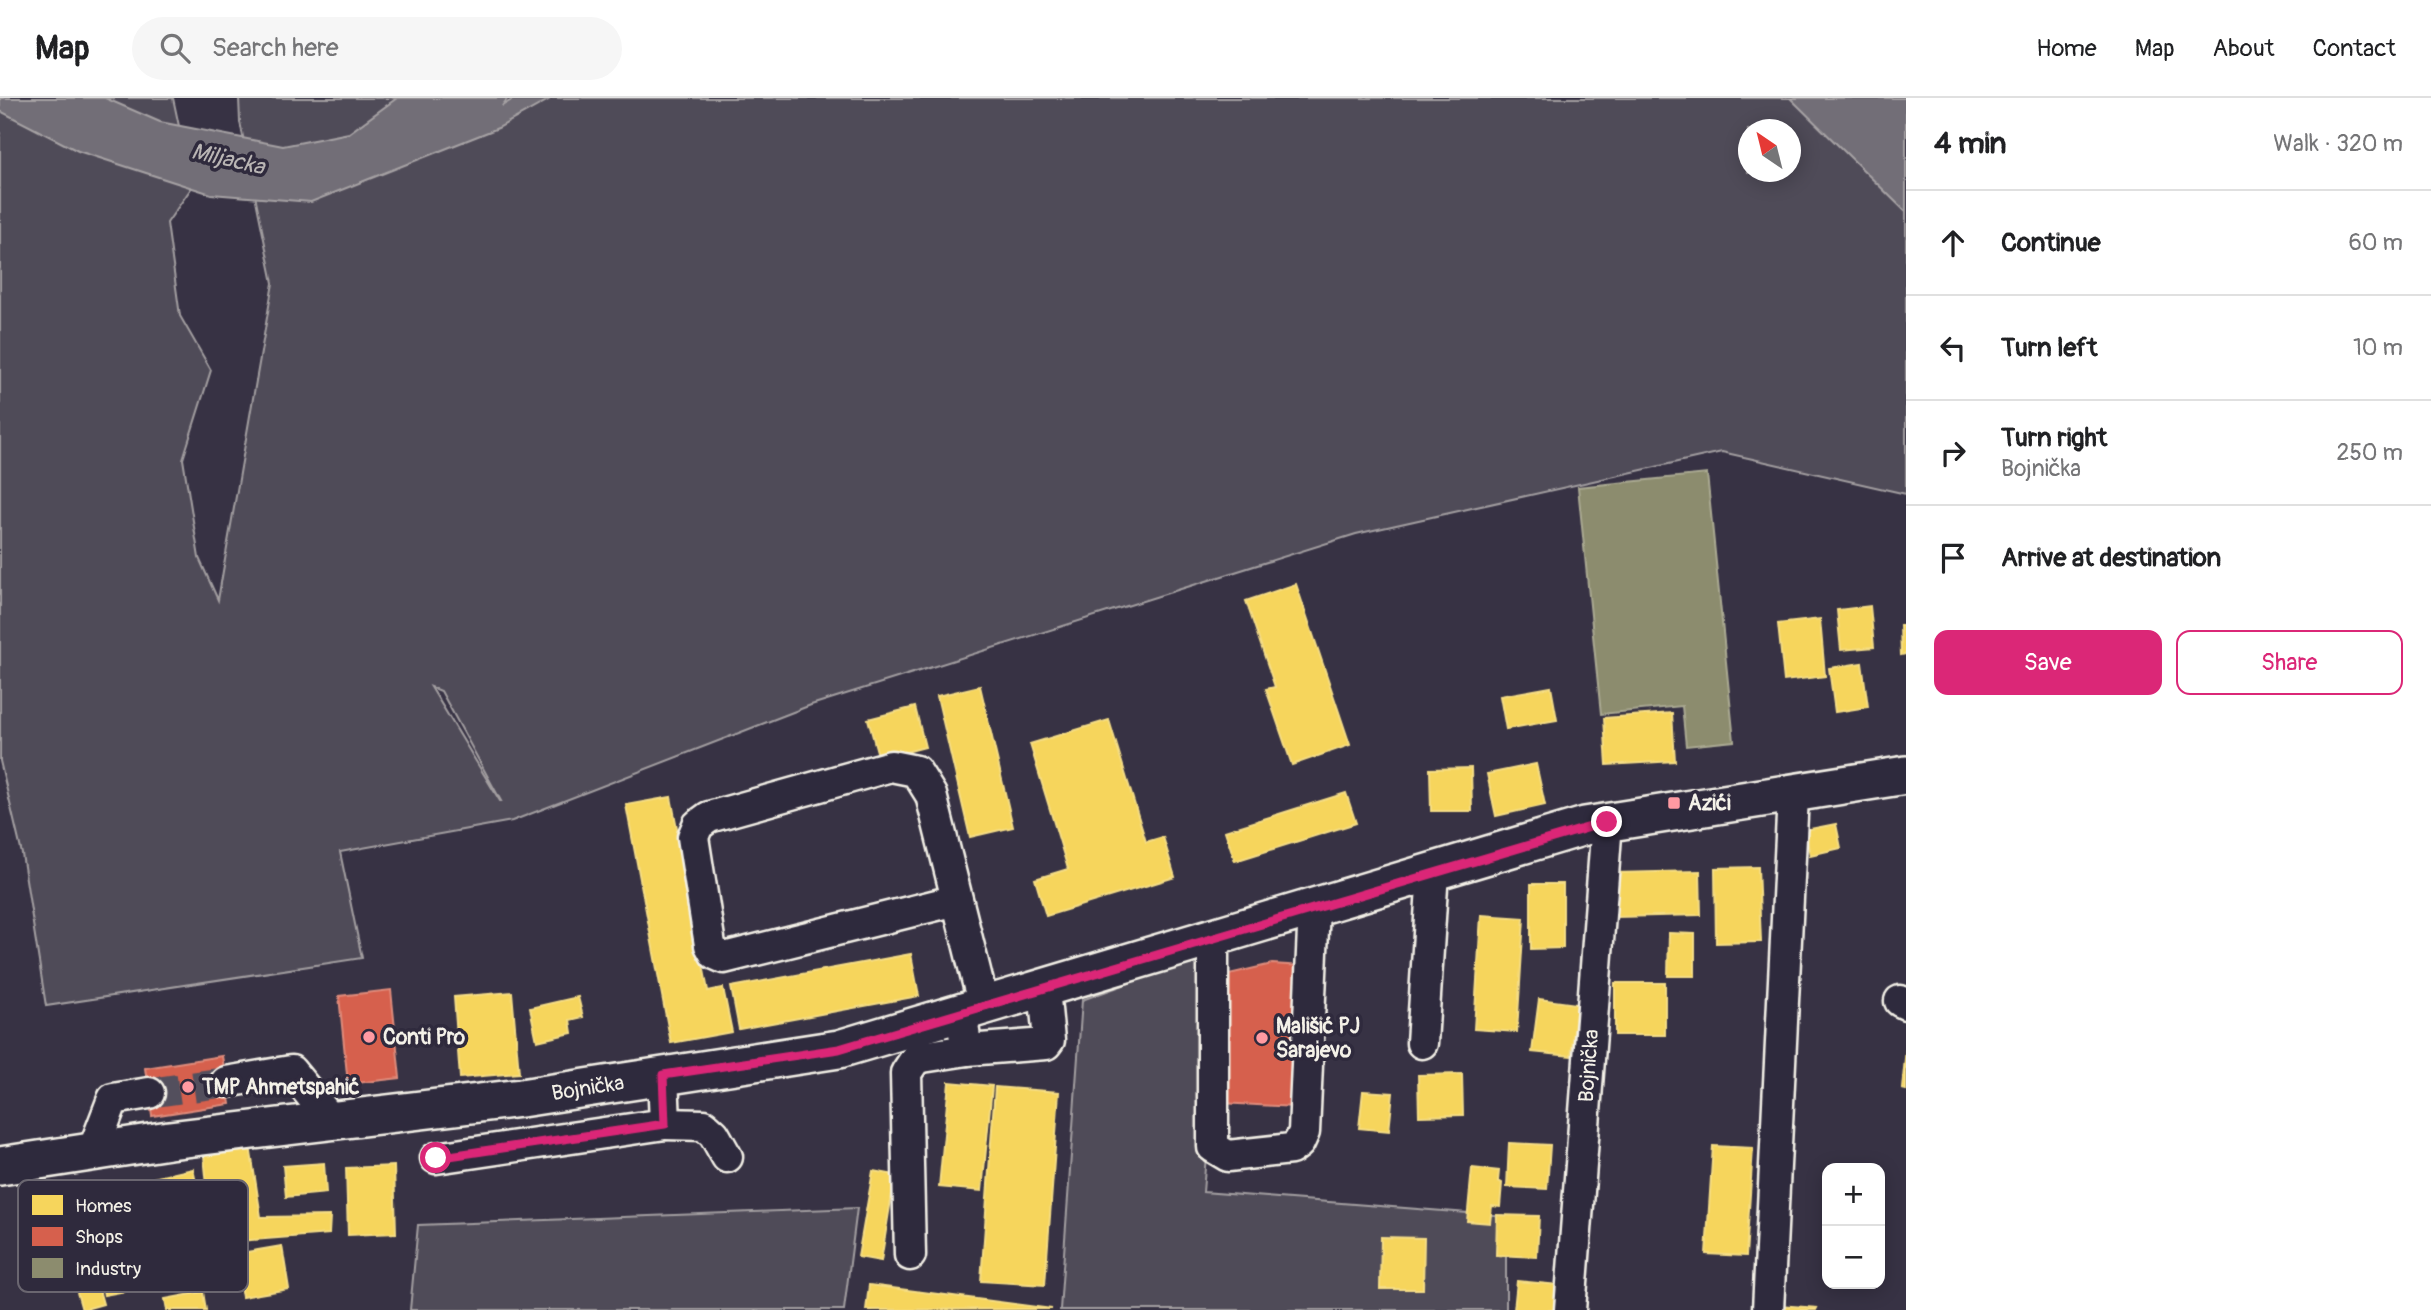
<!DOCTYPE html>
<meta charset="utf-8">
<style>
body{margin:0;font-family:Pangolin,sans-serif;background:#f6f6f6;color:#202124}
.controls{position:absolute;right:21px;bottom:21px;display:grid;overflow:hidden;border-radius:14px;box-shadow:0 4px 18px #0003}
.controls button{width:63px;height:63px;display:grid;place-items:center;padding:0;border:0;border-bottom:2px solid #e0e0e0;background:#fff;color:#202124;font:35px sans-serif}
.compass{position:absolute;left:1738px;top:21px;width:63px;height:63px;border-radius:50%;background:#fff;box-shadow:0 4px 18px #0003;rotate:325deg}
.stop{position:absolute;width:21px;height:21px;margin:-16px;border:5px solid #db2777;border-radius:50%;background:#fff}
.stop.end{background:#db2777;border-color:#fff;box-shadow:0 2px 7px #0008}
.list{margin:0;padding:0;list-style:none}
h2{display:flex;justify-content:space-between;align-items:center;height:91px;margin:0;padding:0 28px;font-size:30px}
h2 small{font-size:23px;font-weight:400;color:#757577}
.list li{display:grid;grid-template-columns:46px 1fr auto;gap:21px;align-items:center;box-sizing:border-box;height:105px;padding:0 28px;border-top:2px solid #e0e0e0}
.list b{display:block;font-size:26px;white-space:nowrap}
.list p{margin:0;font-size:23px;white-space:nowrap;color:#757577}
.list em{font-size:23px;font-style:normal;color:#757577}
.actions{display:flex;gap:14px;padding:21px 28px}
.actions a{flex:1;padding:16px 0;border:2px solid #db2777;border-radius:14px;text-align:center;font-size:24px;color:#db2777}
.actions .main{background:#db2777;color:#fff}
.icon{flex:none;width:38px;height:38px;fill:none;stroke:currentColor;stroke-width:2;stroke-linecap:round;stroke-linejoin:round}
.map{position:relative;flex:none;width:1906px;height:1212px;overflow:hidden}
header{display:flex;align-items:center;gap:42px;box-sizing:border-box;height:98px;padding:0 35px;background:#fff;border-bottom:2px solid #e0e0e0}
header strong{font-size:33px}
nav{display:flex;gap:38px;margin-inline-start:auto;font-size:24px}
.search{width:490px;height:63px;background:#f6f6f6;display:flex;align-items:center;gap:18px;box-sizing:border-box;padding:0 24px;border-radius:38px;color:#757577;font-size:26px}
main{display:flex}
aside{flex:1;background:#fff}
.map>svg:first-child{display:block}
</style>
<header>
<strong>Map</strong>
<div class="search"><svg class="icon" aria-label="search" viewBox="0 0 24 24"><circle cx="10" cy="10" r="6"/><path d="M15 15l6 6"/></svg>Search here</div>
<nav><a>Home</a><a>Map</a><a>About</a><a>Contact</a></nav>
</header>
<main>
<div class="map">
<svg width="1906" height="1212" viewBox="0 0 1906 1212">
<rect width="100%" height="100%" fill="#373244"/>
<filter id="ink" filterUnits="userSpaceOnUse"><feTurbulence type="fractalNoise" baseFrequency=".0143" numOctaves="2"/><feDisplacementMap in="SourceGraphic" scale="14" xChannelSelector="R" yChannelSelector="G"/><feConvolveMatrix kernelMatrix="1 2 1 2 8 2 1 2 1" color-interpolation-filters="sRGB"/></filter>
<g filter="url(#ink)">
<g fill="#504b59" stroke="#a29ea0" stroke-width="2" fill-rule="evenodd">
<path d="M0,0h173l19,89 -25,36 13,93 31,54 -28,89 16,99 19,42 55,-317 -33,-161 -1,-24h1667v396l-184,-42 -366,82 -545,171 -299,116 -172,31 22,106 -316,48 -24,-152 -22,-93zM1748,32h42v42h-42zM431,589l10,4 60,110h-1z"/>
<path d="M1223,851l-20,243 303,24v94h-446l22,-310z"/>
<path d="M857,1110l-13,102h-434l8,-85z"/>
</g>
<g fill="#726e77" stroke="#a6a2a4" stroke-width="2">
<path d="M0,0h105l55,24 123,24 66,-13 48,-35h111l-6,8 13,-8h37l-54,30 -187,74 -100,-8 -133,-43 -78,-40z"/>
<path d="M1790,0h116v114z"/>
</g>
<g fill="#f6d55c" stroke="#f5dd86" stroke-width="2">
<path d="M1296,486l54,161 -58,20 -26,-76 9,-2 -29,-86z"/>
<path d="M1870,508l4,41 -33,3 -4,-40z"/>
<path d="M1820,521l5,57 -41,5 -6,-57z"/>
<path d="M1900,527h6v29l-5,1z"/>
<path d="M1862,565l6,44 -33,5 -6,-44z"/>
<path d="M980,588l33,141 -43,10 -33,-141z"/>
<path d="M1551,589l6,33 -51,9 -6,-33z"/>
<path d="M915,609l10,40 -46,12 -11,-40z"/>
<path d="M1672,615l3,48 -68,4 -3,-47z"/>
<path d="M1109,622l37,122 17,-5 12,40 -129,39 -11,-37 33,-10 -38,-125z"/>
<path d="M1536,666l9,41 -49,11 -9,-42z"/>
<path d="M1471,670l1,43h-41l-1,-42z"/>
<path d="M1346,695l10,30 -121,38 -10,-30z"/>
<path d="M671,699l37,194 15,-3 9,44 -61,11 -45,-238z"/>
<path d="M1836,726l5,24 -31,7 -5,-25z"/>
<path d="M1758,769l3,75 -45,1 -1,-75z"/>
<path d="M1700,773l1,44 -85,2 -2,-44z"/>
<path d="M1531,786h32v64l-32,1z"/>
<path d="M1481,817l43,3 -7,114 -43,-3z"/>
<path d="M1669,835l26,1v42h-27z"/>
<path d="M911,856l8,42 -180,33 -8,-42z"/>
<rect x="1615" y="885" width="50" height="52"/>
<path d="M512,894l7,81 -59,5 -6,-81z"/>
<path d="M578,899l5,20 -13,3 2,13 -35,8 -7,-33z"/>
<path d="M1539,901l38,5 -6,52 -39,-4z"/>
<path d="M1906,950v42l-4,-1z"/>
<path d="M1462,976l1,41 -44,1 -1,-41z"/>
<path d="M949,984l43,4 -10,105 -43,-4z"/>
<path d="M995,989l64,5 -14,193 -64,-4z"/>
<path d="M1363,993l30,2 -4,38 -30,-3z"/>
<path d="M1509,1045l41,2 -3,44 -40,-2z"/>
<path d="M250,1048l11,71 69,-1 -1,18 -116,9 -9,-87z"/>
<path d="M1713,1048l40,2 -7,108 -40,-2z"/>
<path d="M324,1065l2,30 -40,4 -3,-31z"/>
<path d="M394,1068l2,67 -48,2 -2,-67z"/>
<path d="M1472,1070l27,3 -1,10 4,2 -2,24 -8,-1 -2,17 -23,-2z"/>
<path d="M193,1071l7,32 -49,11 -7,-32z"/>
<path d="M873,1073l22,4 -14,86 -23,-4z"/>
<path d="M124,1092l18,98 -38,7 -18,-98z"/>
<path d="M1497,1117l42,1 -2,41 -41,-2z"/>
<path d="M83,1134l20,72 -21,6 -11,-39 -23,6 -10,-33z"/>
<path d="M1381,1139l43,1 -1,51h-43z"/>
<path d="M282,1148l7,43 -47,8 -7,-43z"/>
<path d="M1517,1183l41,4 -2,25h-42z"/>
<path d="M869,1187l183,24 -186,1z"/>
<path d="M203,1194l3,18h-39l-2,-11z"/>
<path d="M1778,1207l39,3 -1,2h-38z"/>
</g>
<g fill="#d6604d" stroke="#df8c7c" stroke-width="2">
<path d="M1272,866l31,2 -8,141 -74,-4 8,-129z"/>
<path d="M391,892l9,88 -52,6 -9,-88z"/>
<path d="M222,958l8,48 -78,12 -7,-48z"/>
</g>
<path fill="#8c8c6e" stroke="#abaa93" stroke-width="2" d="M1707,376l27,267 -48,5 -4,-40 -81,8 -23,-227z"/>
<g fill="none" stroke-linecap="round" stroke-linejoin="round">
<path stroke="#534f5d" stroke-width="30" stroke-dasharray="30 15" stroke-linecap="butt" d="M149,995l77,-11"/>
<g stroke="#f4f1e8" stroke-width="35">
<g id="minor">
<path d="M957,802l-233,58 -9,-4 -5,-9 -17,-108 5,-12 11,-8 182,-51 25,5 15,24 53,212"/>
<path d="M1213,840v209l15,9 63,-7 8,-6 5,-11 10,-225"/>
<path d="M1900,903l6,3"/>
<path d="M1422,945l11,-172"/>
<path d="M967,952l79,-6 3,-4 -5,-51"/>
<path d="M226,984l65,-11 41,50"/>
<path d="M665,1026l39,1 10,9 13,23"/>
<path d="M93,1053l20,-52 36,-6"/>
<path d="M436,1060l229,-34 -2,-49"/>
<path d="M910,1157l-4,-182 10,-15 51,-8 -6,-36"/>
<path id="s1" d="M1570,1212l37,-488"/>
<path d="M1768,1212l25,-515"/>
</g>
</g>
<g stroke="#f4f1e8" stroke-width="42">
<g id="major">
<path id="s2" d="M0,1068l169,-26 352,-42 318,-49 746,-223 321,-51"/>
</g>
</g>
<use href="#minor" stroke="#2f2a3d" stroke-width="30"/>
<use href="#major" stroke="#2f2a3d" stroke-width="37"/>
</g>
</g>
<g fill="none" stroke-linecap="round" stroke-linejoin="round" filter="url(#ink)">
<path stroke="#db2777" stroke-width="9" d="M436,1060l229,-34 -2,-49 176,-26 768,-227"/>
</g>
<g fill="#ff9aa2" stroke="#2f2a3d" stroke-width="2.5">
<rect x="1667" y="698" width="14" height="14" rx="3.5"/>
<circle cx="369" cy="939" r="7"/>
<circle cx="1262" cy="940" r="7"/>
<circle cx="188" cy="989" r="7"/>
</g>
<g text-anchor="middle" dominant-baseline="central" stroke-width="7" stroke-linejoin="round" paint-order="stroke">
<g font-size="21" font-weight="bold" fill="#f4f1e8" stroke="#2f2a3d" text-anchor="start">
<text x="1688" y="705">Azići</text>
<text x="1276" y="928">Mališić PJ<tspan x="1276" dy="24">Sarajevo</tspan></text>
<text x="383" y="939">Conti Pro</text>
<text x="202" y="989">TMP Ahmetspahić</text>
</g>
<g font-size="21" fill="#f4f1e8" stroke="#2f2a3d">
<text stroke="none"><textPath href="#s1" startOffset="245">Bojnička</textPath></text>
<text stroke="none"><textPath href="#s2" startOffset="593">Bojnička</textPath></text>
</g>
<g font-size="23" font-style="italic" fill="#bab6b5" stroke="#2f2a3d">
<text transform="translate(228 61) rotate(13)">Miljacka</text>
</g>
</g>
<rect x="18" y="1082" width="230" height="112" rx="10" fill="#2f2a3d" stroke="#6a6670" stroke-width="2"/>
<rect x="32" y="1097" width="31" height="20" fill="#f6d55c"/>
<rect x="32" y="1129" width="31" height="19" fill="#d6604d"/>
<rect x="32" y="1160" width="31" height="20" fill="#8c8c6e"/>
<g font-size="19" fill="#f4f1e8">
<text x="75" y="1114">Homes</text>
<text x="75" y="1145">Shops</text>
<text x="75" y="1177">Industry</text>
</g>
</svg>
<div class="controls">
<button>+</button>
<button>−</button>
</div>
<svg class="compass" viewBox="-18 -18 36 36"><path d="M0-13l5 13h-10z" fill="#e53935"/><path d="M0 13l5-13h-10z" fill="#757577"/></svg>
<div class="stop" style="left:436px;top:1060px"></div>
<div class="stop end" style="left:1607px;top:724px"></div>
</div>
<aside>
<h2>4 min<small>Walk · 320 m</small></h2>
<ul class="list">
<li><svg class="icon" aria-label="ahead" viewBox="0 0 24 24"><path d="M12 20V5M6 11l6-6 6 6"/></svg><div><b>Continue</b></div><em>60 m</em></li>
<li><svg class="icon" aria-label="left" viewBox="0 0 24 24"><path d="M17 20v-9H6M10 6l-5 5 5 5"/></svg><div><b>Turn left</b></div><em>10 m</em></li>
<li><svg class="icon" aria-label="right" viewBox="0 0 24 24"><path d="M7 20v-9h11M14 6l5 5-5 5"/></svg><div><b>Turn right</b><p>Bojnička</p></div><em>250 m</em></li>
<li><svg class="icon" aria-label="arrive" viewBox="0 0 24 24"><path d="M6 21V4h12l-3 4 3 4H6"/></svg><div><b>Arrive at destination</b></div></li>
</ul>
<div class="actions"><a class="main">Save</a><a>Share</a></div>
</aside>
</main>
